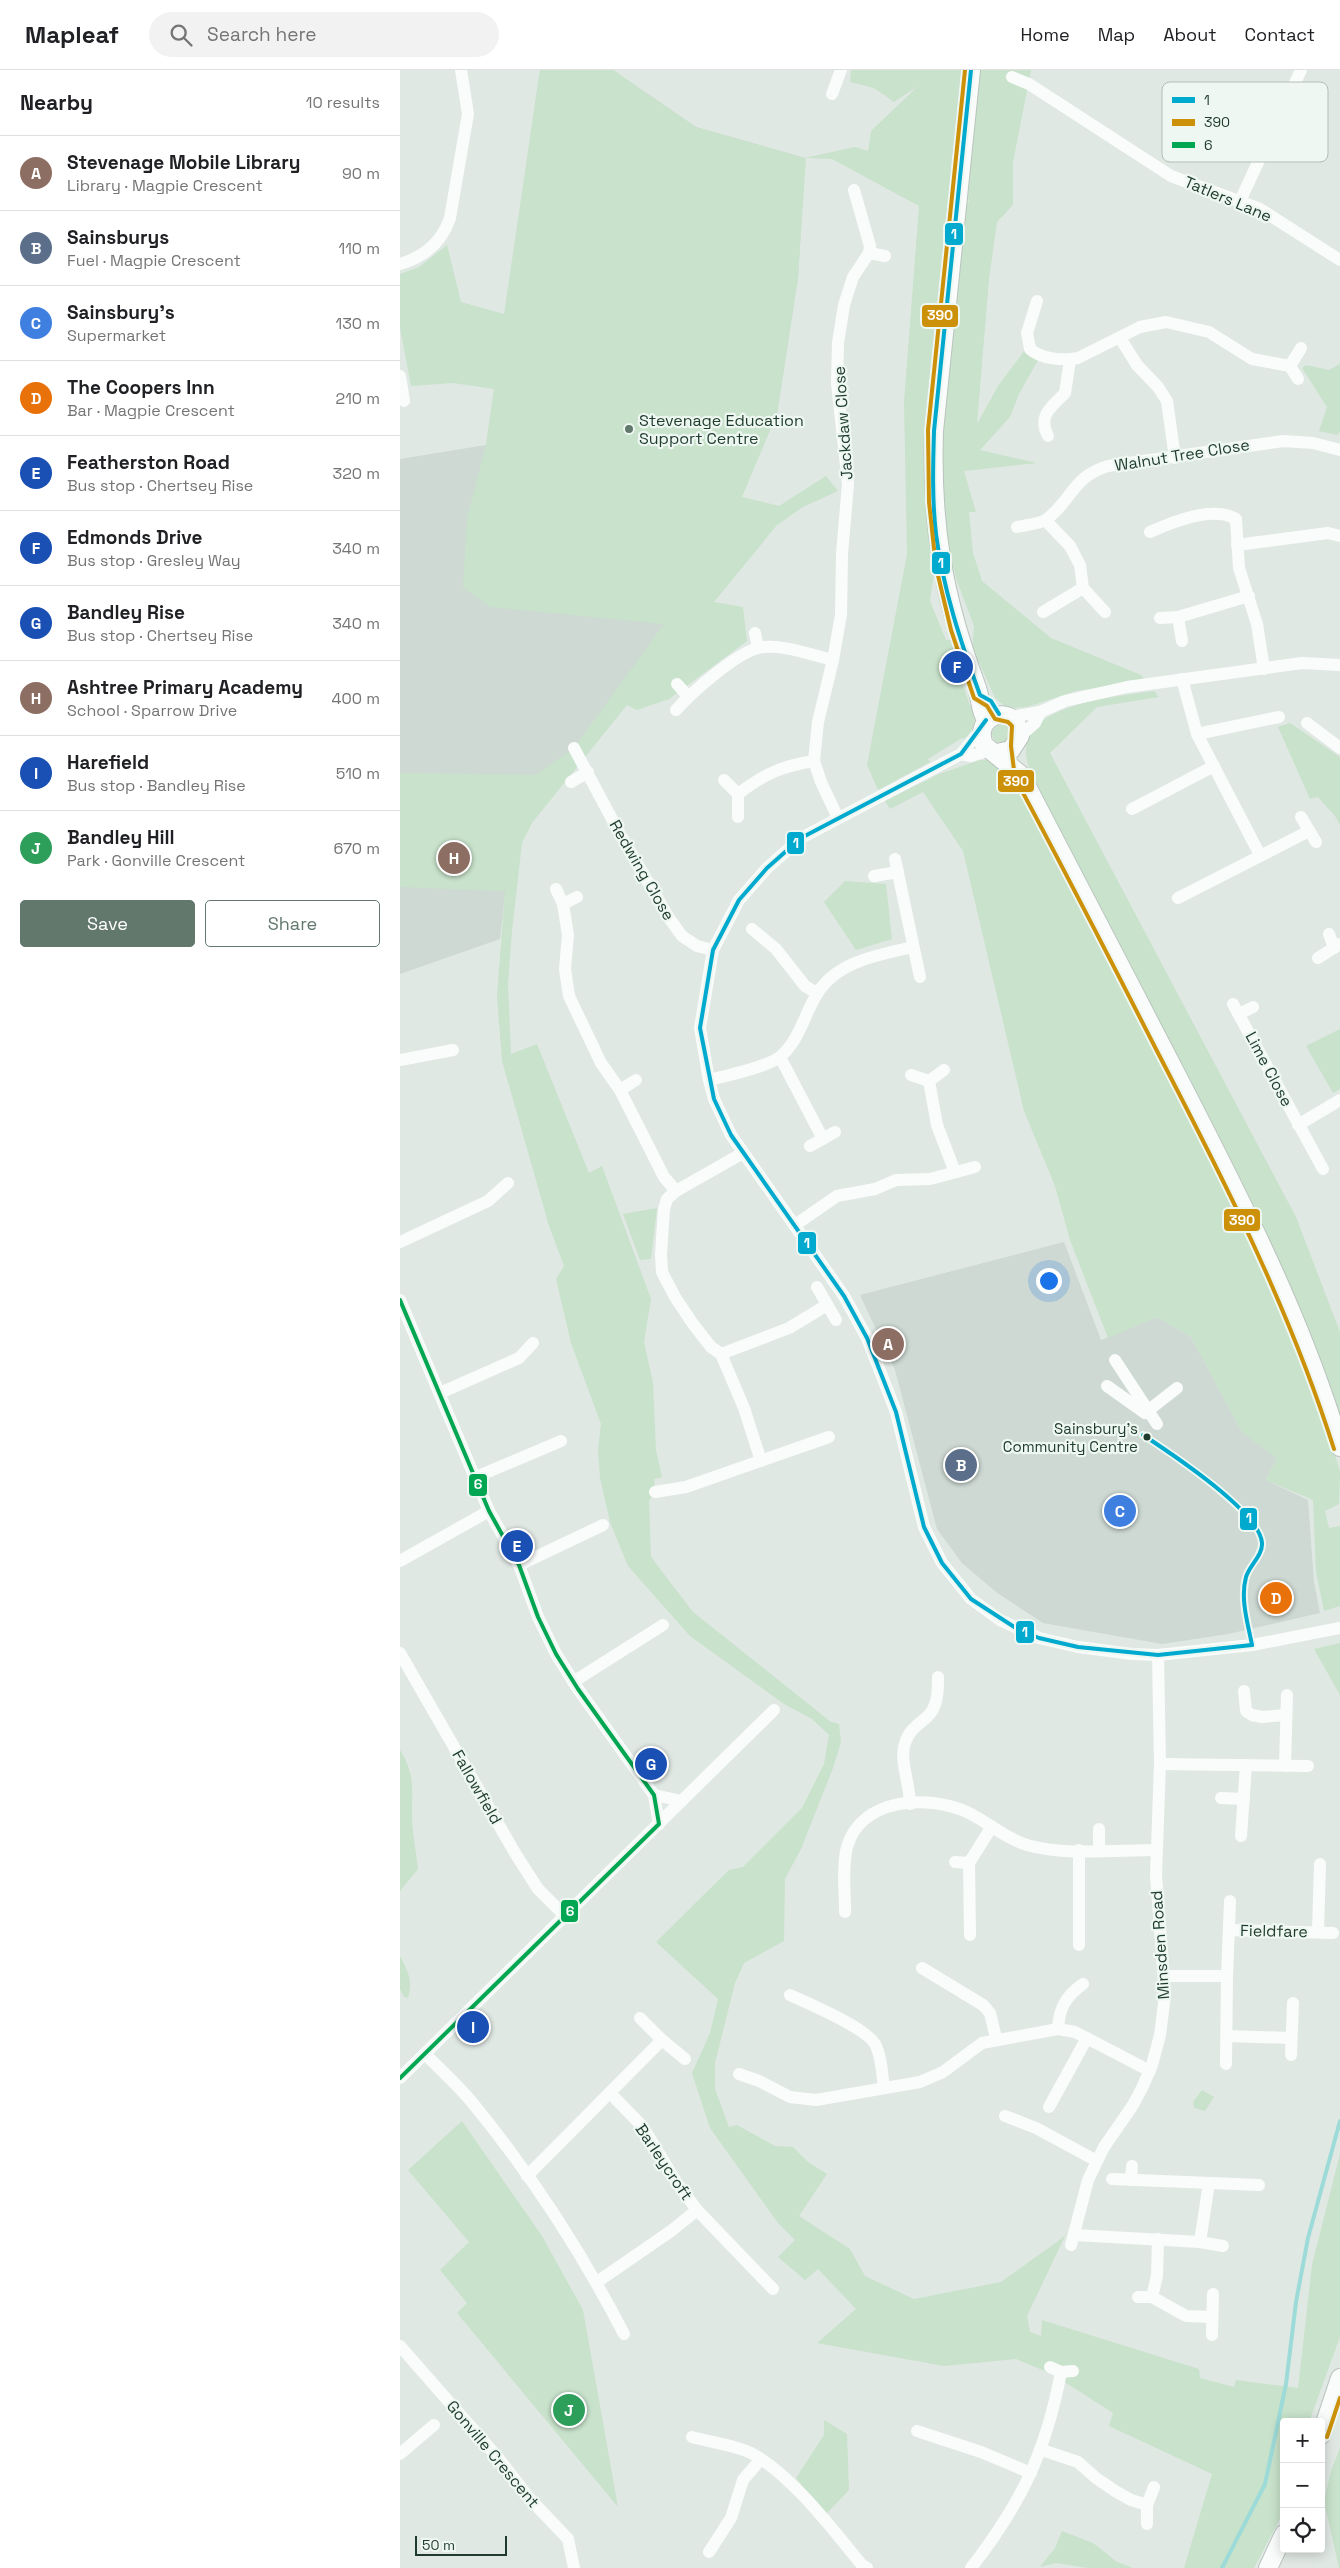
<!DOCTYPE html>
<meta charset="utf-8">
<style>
body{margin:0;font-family:"Space Grotesk",sans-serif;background:#f2f2f2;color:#202124}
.controls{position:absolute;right:15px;bottom:15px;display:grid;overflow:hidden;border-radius:5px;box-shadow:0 2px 12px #0003}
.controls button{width:45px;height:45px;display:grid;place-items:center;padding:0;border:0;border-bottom:1px solid #e0e0e0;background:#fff;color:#202124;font:25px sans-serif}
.scale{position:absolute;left:15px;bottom:12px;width:92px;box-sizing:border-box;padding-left:5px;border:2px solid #1e3b2e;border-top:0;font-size:14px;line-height:18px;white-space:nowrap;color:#1e3b2e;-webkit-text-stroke:4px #eef7f1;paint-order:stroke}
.you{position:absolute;left:648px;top:1210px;width:18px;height:18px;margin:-12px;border:4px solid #fff;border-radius:50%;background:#1a73e8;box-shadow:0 0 0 8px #1a73e833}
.badge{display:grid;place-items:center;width:32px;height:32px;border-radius:50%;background:#62786d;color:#fff;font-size:16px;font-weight:700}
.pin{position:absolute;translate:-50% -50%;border:2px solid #fff;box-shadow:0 1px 5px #0006}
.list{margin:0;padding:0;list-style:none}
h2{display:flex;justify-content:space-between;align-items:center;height:65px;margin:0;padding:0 20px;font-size:21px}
h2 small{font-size:16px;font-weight:400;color:#757577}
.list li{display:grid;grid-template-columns:32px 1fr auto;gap:15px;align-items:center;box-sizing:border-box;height:75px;padding:0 20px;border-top:1px solid #e0e0e0}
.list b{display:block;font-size:19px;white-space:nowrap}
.list p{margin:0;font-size:16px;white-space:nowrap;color:#757577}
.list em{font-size:16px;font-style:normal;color:#757577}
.actions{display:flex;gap:10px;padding:15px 20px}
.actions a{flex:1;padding:11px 0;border:1px solid #62786d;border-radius:5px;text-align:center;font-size:18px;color:#62786d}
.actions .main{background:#62786d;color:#fff}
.icon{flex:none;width:28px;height:28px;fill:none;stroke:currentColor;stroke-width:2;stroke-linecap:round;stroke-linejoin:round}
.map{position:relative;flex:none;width:940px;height:2498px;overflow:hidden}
header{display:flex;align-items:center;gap:30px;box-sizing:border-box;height:70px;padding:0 25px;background:#fff;border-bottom:1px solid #e0e0e0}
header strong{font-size:24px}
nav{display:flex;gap:28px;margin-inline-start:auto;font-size:18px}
.search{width:350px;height:45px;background:#f2f2f2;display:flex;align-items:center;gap:12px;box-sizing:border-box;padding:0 18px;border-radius:28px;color:#757577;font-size:19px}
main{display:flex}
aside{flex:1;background:#fff}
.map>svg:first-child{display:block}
</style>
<header>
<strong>Mapleaf</strong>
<div class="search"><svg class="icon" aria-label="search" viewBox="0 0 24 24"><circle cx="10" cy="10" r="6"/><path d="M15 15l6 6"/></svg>Search here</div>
<nav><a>Home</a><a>Map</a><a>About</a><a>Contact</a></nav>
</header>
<main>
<aside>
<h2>Nearby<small>10 results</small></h2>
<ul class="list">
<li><span class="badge" style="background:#8d6e63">A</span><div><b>Stevenage Mobile Library</b><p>Library · Magpie Crescent</p></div><em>90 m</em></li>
<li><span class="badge" style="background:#5c6f8a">B</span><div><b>Sainsburys</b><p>Fuel · Magpie Crescent</p></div><em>110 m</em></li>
<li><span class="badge" style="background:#3f7fe0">C</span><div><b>Sainsbury's</b><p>Supermarket</p></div><em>130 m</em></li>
<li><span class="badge" style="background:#e8710a">D</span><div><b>The Coopers Inn</b><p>Bar · Magpie Crescent</p></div><em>210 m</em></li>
<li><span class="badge" style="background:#1a4fb4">E</span><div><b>Featherston Road</b><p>Bus stop · Chertsey Rise</p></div><em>320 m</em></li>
<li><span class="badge" style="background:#1a4fb4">F</span><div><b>Edmonds Drive</b><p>Bus stop · Gresley Way</p></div><em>340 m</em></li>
<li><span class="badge" style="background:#1a4fb4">G</span><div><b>Bandley Rise</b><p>Bus stop · Chertsey Rise</p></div><em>340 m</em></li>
<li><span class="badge" style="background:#8d6e63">H</span><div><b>Ashtree Primary Academy</b><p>School · Sparrow Drive</p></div><em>400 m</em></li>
<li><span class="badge" style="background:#1a4fb4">I</span><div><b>Harefield</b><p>Bus stop · Bandley Rise</p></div><em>510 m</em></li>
<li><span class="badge" style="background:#2e9e5b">J</span><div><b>Bandley Hill</b><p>Park · Gonville Crescent</p></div><em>670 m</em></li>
</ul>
<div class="actions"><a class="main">Save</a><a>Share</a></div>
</aside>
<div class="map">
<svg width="940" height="2498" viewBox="0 0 940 2498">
<rect width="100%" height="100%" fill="#e0e8e3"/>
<g fill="#cdd9d2">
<path d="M140,0h73l83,57 109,31 -7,120 -21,136 -86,176 -117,158 -61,76 -13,115 -100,35v-515l86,-14z"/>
<path d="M664,1172l37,98 56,-23 34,20 51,95 35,26 -11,22 42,20 6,82 6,31 -92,21 -66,10 -119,-21 -47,-31 -34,-29 -25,-34 -42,-159 -35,-75z"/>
</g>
<g fill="#c8e2cb">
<path d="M140,0h73l83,57 109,31 50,-11 13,4 3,-20 47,-45 -24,16 -20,-14 -24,-6 1,-12h112l-38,384 2,63 7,56 -4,28 16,39h5l11,28 -4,2 12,36 4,-1c2,16 1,24 -10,34l-2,-1 -34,21 2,3 -52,28 -11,-25 40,-211 -3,-152 15,-196 -87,-47 -26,-1 -8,120 -21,136 -35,83 37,9 47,-30 12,15 -35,16 -26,18 -63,77 29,5 4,34 -78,58 -32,11 -10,-5 -95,118 -10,20 -10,88 -4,53 3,70 26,-10 52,129 13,-7 49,133 -7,43 9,41 3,67 6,27 -8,2 1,14 -6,7 2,57 42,55 138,110 8,2 2,18 -8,26 -32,81 -16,30 -1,62 -40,22 -9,20 -20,80v26l14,38 8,-2 38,21 18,1 15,15 19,12 -28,42 51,33 15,27 49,23 87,-17 64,-46 -38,80 3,16 11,4 1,-16 157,49 1,9 34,9 2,-7 62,8 14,-123 28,-111v183l-31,85h-25v89l-30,57h-70l28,-94 -103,-48 4,-13 -61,-39 -36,-15 -72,7 -127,-23 39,-34 -38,-40 -13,11 -27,-23 17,-17 -17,-17 -68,-95 -18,-55 18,-40 8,-34 -62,-57 73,-72 14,-3 59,-59 22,-44 5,-29 -17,-16 -28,-15 -94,-68 -62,-70 -18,-44 -10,-44 -2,-28 3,-26 -30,-81 -15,-64 8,-13 -15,-40 -47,-165 -5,-65 8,-105 -105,-4v-114l136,2 38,-27 90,-124 -174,-17 -27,-20 4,-69 19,-73 8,-56 -41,-6 -42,3 -11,-58v-54l19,-7 28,-22 14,57 43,12z"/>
<path d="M579,0h52l-18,92v43l-16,17 -8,57 -12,145 21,-38 27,-36 13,10 -19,34 -9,23 -30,33 57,13 -73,8 12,41h-7l4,41 9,28 69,57 90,37 4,5 -69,11 -49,16 -16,1 -6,-2 -10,-8 -17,-38 -4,1 -2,-11 2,-24 -17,-45 -14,-50 -3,-80 24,-249h5l-5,-19z"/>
<path d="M940,294v68l-3,3 -18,-4 8,-24 -25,-39 4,-3 23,5z"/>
<path d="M754,621l5,6 -62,10 -47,46 246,464 44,115v90l-22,-67 -43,-101 -229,-449c-7,-16 -20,-36 -20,-54 0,-48 94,-55 128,-60z"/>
<path d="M890,653l50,34v68l-5,-9 -17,-19 -8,2 -32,-72z"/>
<circle cx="601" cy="664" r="9"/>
<path d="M580,690h10l29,24 143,277 108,218 49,125 21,67 -1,33 -14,7 4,17 11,-2v80l-16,5 -8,-39 -3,-72 -47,-20 11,-22 -35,-26 -51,-95 -34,-20 -49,21 -38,-98 -15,-54 -31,-75 -61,-260 -40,-59 -33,17 -5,-8 54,-27z"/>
<path d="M445,811l41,3 6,55 -36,11 -32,-48z"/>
<path d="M940,959v60l-7,4 -27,-47z"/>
<path d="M257,1138l-6,51 -11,1 -17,-46z"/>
<path d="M940,1573v52l-26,-46z"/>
<path d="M0,1680c15,24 12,38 12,64 0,18 4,37 6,55l-18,22z"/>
<path d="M0,1886c8,15 13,25 8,42l-4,-1 -4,-8z"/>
<path d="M802,2020l12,7 -9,14 -11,-3 -1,-6z"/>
<path d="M62,2051l80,115 41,74 35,197 -161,-194 10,-10 -27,-33 29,-28 -61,-72z"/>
<path d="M424,2350l23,14 2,56 -23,24 -30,-36 28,-43z"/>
<path d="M940,2378v120h-1l-15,-67 7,-30z"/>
<path d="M662,2461l31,12 24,19 16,6h-45l-32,-5 -16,4 15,-19z"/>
</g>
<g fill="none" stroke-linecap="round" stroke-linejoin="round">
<path stroke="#9ddbd8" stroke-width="4" d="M822,2498l43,-84 21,-100 10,-82 12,-64 32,-117"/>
<g stroke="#bac4be" stroke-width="20">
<g id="secondary">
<path d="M571,0l-37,361c-3,95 9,165 42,254 5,12 3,23 10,35"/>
<path d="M597,683l14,-3 9,-14 -4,-15c-19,-15 -41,1 -32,24l37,30c55,104 108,208 162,312 60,117 120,234 157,360"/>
<path d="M921,2365l19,-57"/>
<path d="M868,2498l16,-34"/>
</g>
</g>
<g stroke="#fafcfb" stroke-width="12">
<path d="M612,7l17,7 142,92 89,33 80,51"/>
<path d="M432,24l9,-24"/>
<path d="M840,131l61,-131"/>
<path d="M469,183l16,3"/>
<path d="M0,194c24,-7 42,-22 50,-46l18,-104 -7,-44"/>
<path d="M637,231l-10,32 3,16c11,10 33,12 48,9l62,-31 26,-5 43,10 43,27 38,7"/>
<path d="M720,268l17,27 21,22 9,14 8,57"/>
<path d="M890,296l11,-18"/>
<path d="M890,296l8,13"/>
<path d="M0,306l4,25"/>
<path d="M648,366c-11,-21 4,-29 17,-43l5,-33"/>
<path d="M646,451l24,25 10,19 3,23 22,24"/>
<path d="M617,457c8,-2 24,-3 30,-8 26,-20 25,-42 61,-53l175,-25 30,2 27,7"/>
<path d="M750,462c22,-10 63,-27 86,-13l3,49 18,56 7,45"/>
<path d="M837,475l91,-12 12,3"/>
<path d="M643,542l40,-24"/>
<path d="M778,547l4,24"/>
<path d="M760,548l18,-1 71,-21"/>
<path d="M355,563l3,15"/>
<path d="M782,609l15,55 63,121"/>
<path d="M277,614l11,12"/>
<path d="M276,640c16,-18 59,-56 82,-62 23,-5 53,7 75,12"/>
<path d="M610,647l30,-5 25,-11 62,-14 175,-24 38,2"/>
<path d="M907,653l33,25"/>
<path d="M581,660l-20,24 -160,84 -34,30 -28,32 -26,50 -13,78 9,52 5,19 17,36 113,161 23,42 29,74 28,115 18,36 29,36 29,21 39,18 39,9 54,7 26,1 94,-10 88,-17"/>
<path d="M797,664l82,-17"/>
<path d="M620,666l15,-13 5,-11"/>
<path d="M174,678l46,86 49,84 13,18 15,10 16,4"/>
<path d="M561,684l10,2 19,-6"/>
<path d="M324,710l14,14"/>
<path d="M171,712l17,-10"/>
<path d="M732,739l82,-43"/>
<path d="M338,747v-23c26,-20 44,-28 76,-33"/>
<path d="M901,747l15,25"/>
<path d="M438,748l-17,-36 -7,-21 4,-39 15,-62 8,-45 1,-61 6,-70 -11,-101 1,-40 6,-38 9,-28 16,-24 1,-7 -16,-56"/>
<path d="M495,789l25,118"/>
<path d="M474,806l24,-4"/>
<path d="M156,819l7,15 5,31 -3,34 4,27 32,67 19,27 44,87 12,14 67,-38"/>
<path d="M778,828l131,-67"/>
<path d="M163,834l14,-7"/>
<path d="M352,859l24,20 29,37 12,7"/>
<path d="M929,864l5,14"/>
<path d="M918,888l22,-14"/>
<path d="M833,934l90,165"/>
<path d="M839,944l14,-7"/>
<path d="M380,987l43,82"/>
<path d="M0,990l53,-10"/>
<path d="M544,1000l-15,11 8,44 18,47"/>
<path d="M511,1005l18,6"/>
<path d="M309,1010c17,-4 59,-13 72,-24 19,-17 23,-41 36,-62 20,-33 62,-39 96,-47"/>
<path d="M220,1020l16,-10"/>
<path d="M898,1055l42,-25"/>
<path d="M410,1076l25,-14"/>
<path d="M276,1121l-9,8 -3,10 -3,45 1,18 13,25 18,27 18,23 10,7 23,54 17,53"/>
<path d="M395,1155l42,-29 38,-7 21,-9 34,-1 45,-12"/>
<path d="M0,1172l88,-41 20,-18"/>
<path d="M417,1217l19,33"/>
<path d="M0,1230l89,211 30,54 19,52 18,37 22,35 76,106 5,29"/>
<path d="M321,1284l68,-26 38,-23"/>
<path d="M715,1290l42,64"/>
<path d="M707,1316l38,27 32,-25"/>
<path d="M40,1323l79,-35 14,-15"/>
<path d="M76,1407l85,-36"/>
<path d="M255,1422l31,-5 143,-50"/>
<path d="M0,1491l89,-50"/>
<path d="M119,1495l84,-40"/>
<path d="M0,1583l115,200 23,36 26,26"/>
<path d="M173,1612l90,-57"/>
<path d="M844,1621l2,20 6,4 10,2 24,-2"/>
<path d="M760,1694l148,2"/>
<path d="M885,1696l2,-71"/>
<path d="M254,1725l28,6"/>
<path d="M821,1728l23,1"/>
<path d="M510,1734c0,-20 -11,-44 -5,-61 4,-13 13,-18 22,-26 11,-10 11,-26 11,-40"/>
<path d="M699,1759v21"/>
<path d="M841,1766l5,-71"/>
<path d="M679,1780v95"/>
<path d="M555,1792l14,1"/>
<path d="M445,1842c0,-21 -3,-45 2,-65 14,-49 80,-53 120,-35 21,10 37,26 60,33 39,11 89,5 129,5"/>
<path d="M830,1860l103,3"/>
<path d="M918,1862l2,-68"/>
<path d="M570,1865l-1,-72 22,-35"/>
<path d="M522,1898l61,37 7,8 6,25"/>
<path d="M764,1906h63l-1,88"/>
<path d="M827,1906l3,-75"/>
<path d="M390,1925c18,8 79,34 86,51 6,12 6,29 8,42"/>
<path d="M240,1948l22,22 23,19"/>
<path d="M658,1959c1,-21 8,-33 25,-45"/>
<path d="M827,1966l64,2"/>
<path d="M25,1984c17,17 35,33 50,52 58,71 107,147 149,228"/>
<path d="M891,1985l2,-52"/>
<path d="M339,2004l20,7 31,16 26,3 104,-18 23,-10 39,-29 76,-14 17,3 75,39"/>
<path d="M0,2008l374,-368"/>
<path d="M210,2023l33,34 34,56 20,27 76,79"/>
<path d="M649,2037l38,-69"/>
<path d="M605,2046l31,12 61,33"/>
<path d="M127,2106l135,-136"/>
<path d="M712,2109l147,6"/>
<path d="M731,2110l1,-14"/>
<path d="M674,2165l126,7 23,4"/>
<path d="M800,2172l9,-59"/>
<path d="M671,2175l17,-65 16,-33 29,-42 9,-17 10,-23 8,-30 5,-40 -9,-120 4,-111 -2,-109"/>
<path d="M197,2212l74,-51 26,-21"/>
<path d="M738,2227h14l34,19 26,1"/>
<path d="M752,2227l5,-21 1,-37"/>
<path d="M812,2265l1,-41"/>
<path d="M0,2276l99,113 31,40 38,40 6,29"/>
<path d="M650,2297l11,5 12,-1"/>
<path d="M517,2361l64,21 50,21"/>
<path d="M292,2367c18,5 42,8 59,16 40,21 82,77 111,112l5,3"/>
<path d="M642,2380l36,12 18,16 19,13 16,9 16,5v19"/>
<path d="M0,2384l34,-29"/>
<path d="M747,2435l7,-18"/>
<path d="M309,2482l22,-34 12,-38 17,-20"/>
<path d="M571,2498c50,-64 75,-116 90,-196"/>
</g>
<use href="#secondary" stroke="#fafcfb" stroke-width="18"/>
<g stroke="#eef7f1" stroke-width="8">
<g id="bus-1">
<path d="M571,0l-37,361c-1,34 -2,69 2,103 7,55 25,109 44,161l11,6 8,13"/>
<path d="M586,650l-25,34 -160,84 -34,30 -28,32 -26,50 -13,78 14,71 17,36 113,161 23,42 29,74 28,115 18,36 29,36 48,31 20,8 39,9 80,8 94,-10"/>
<path d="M743,1365c26,17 117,77 119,108 1,12 -13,23 -16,34 -6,22 2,47 6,68"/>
</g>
</g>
<g stroke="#eef7f1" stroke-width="8">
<g id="bus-2">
<path d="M565,0l-37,360 1,72 7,65 15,63 23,68 13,8 8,13 13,3 4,4 -1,20 4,32c49,91 96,183 143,275 67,129 132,257 176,396"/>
<path d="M927,2367l13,-39"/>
</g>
</g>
<g stroke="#eef7f1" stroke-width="8">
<path id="bus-3" d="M0,1230l89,211 30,54 19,52 18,37 22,35 76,106 5,29 -259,254"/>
</g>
<use href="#bus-1" stroke="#00a9ce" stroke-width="4"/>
<use href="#bus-2" stroke="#cc9109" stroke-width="4"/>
<use href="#bus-3" stroke="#00a651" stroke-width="4"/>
</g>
<circle fill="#62786d" stroke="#eef7f1" stroke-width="2" cx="229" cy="359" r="5"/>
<circle fill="#1e3b2e" stroke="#eef7f1" stroke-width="2" cx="747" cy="1367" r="4.5"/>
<g text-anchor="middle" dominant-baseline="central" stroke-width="4.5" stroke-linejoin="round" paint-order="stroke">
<g font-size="15" fill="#1e3b2e" stroke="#eef7f1" text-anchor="end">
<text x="738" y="1358">Sainsbury's<tspan x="738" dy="18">Community Centre</tspan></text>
</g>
<g font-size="16" fill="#1e3b2e" stroke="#eef7f1">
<text transform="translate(828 129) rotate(23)">Tatlers Lane</text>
<text transform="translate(443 353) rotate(-94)">Jackdaw Close</text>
<text transform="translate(782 385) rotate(-9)">Walnut Tree Close</text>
<text transform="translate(242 800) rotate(60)">Redwing Close</text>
<text transform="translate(869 999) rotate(62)">Lime Close</text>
<text transform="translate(77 1717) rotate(60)">Fallowfield</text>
<text transform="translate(874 1861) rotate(1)">Fieldfare</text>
<text transform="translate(760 1875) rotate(-94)">Minsden Road</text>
<text transform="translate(264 2092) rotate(56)">Barleycroft</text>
<text transform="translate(93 2384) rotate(50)">Gonville Crescent</text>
</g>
<g font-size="16" fill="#1e3b2e" stroke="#eef7f1" text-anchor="start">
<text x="239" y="350">Stevenage Education<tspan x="239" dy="18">Support Centre</tspan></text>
</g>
</g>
<rect x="762" y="12" width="166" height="80" rx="8" fill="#eef7f1" stroke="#b0bfb6" stroke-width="1"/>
<rect x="772" y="27" width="23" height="6" fill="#00a9ce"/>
<rect x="772" y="49" width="23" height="7" fill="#cc9109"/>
<rect x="772" y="72" width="23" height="6" fill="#00a651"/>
<g font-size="14" fill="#1e3b2e">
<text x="804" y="35">1</text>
<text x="804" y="57">390</text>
<text x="804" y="80">6</text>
</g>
<g stroke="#eef7f1" stroke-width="2">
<rect x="544" y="152" width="20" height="24" rx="5" fill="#00a9ce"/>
<rect x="521" y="234" width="38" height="24" rx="5" fill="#cc9109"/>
<rect x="531" y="481" width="20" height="24" rx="5" fill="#00a9ce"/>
<rect x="597" y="699" width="38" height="24" rx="5" fill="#cc9109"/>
<rect x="386" y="761" width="19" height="24" rx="5" fill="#00a9ce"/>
<rect x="823" y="1138" width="38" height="24" rx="5" fill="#cc9109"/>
<rect x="397" y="1161" width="20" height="24" rx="5" fill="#00a9ce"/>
<rect x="68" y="1403" width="20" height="24" rx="5" fill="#00a651"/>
<rect x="839" y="1437" width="19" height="24" rx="5" fill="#00a9ce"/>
<rect x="615" y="1550" width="20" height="24" rx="5" fill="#00a9ce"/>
<rect x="160" y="1829" width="19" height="24" rx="5" fill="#00a651"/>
</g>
<g font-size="14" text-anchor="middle" font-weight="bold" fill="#fff">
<text x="554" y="169">1</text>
<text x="540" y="250">390</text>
<text x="541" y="498">1</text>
<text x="616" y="716">390</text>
<text x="396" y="778">1</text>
<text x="842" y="1155">390</text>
<text x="407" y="1178">1</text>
<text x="78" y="1419">6</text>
<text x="849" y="1453">1</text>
<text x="625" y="1567">1</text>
<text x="170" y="1846">6</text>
</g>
</svg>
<div class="controls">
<button>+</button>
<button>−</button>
<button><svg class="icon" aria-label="locate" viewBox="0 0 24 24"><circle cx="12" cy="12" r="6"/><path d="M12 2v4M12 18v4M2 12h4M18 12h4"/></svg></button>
</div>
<div class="scale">50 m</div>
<div class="you"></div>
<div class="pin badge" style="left:488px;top:1274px;background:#8d6e63">A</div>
<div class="pin badge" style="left:561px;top:1395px;background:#5c6f8a">B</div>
<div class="pin badge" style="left:720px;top:1441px;background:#3f7fe0">C</div>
<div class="pin badge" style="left:876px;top:1528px;background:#e8710a">D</div>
<div class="pin badge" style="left:117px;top:1476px;background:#1a4fb4">E</div>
<div class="pin badge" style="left:557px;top:597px;background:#1a4fb4">F</div>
<div class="pin badge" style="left:251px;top:1694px;background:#1a4fb4">G</div>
<div class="pin badge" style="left:54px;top:788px;background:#8d6e63">H</div>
<div class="pin badge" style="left:73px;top:1957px;background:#1a4fb4">I</div>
<div class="pin badge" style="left:169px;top:2340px;background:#2e9e5b">J</div>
</div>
</main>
